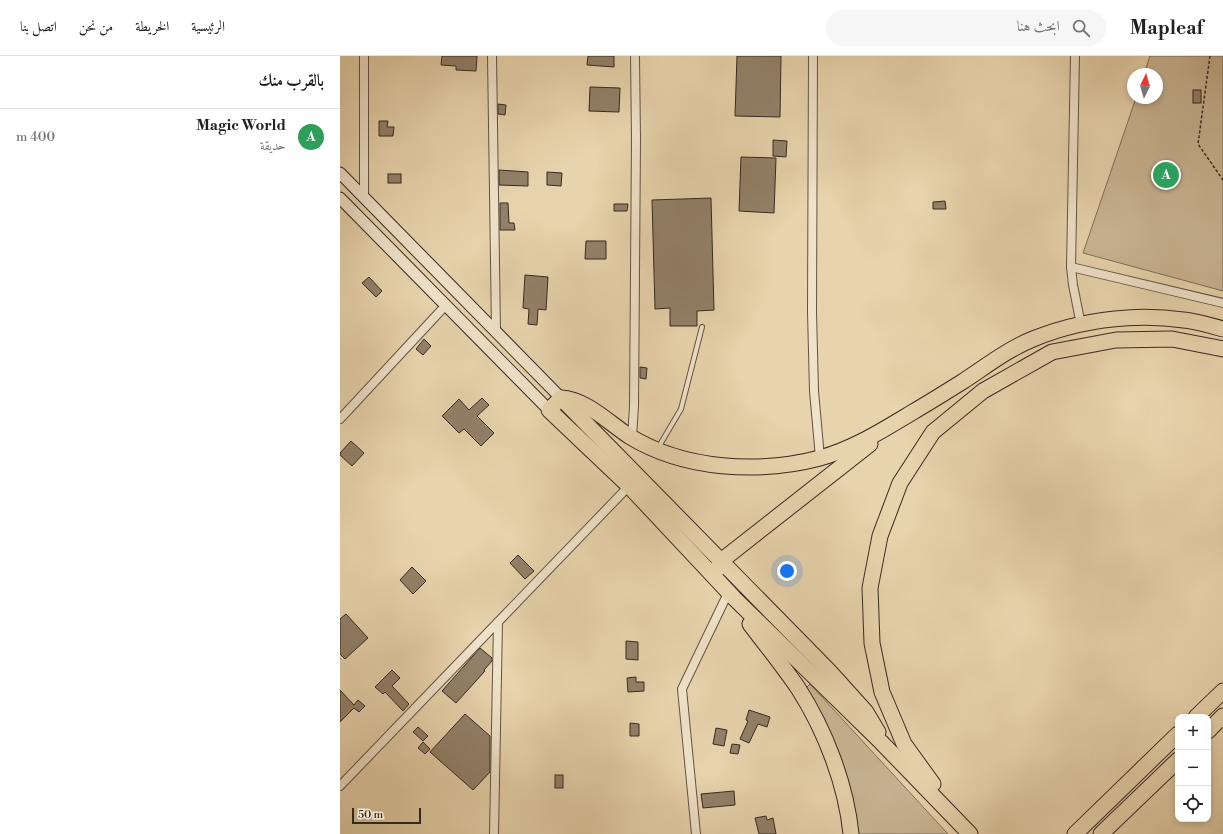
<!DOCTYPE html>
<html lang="ar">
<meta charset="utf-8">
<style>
body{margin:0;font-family:"Libre Bodoni",Amiri,serif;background:#f6f6f6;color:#202124;direction:rtl}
.controls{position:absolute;right:12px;bottom:12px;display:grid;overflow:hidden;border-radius:8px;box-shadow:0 2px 6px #0003}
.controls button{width:36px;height:36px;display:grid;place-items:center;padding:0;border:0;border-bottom:1px solid #e0e0e0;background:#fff;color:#202124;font:20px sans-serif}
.compass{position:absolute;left:787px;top:12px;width:36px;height:36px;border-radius:50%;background:#fff;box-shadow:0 2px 6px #0003;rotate:5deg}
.scale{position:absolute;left:12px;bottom:10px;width:69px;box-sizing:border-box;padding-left:4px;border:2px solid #362921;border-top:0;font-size:11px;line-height:14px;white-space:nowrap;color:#362921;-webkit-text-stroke:3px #efe2c9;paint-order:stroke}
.you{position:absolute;left:447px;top:515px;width:14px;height:14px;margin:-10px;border:3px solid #fff;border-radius:50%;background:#1a73e8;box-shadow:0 0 0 6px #1a73e833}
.badge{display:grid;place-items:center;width:26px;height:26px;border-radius:50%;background:#d93025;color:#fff;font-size:13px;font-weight:700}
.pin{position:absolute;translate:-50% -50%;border:2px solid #fff;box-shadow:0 1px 4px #0006}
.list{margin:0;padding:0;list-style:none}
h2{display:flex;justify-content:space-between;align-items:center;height:52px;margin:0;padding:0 16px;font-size:17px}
h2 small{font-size:13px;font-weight:400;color:#757577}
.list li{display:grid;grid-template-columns:26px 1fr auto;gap:12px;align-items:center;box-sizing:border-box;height:56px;padding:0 16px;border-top:1px solid #e0e0e0}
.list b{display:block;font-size:15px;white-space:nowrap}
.list p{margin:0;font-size:13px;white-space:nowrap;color:#757577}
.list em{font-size:13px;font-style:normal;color:#757577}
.icon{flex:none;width:22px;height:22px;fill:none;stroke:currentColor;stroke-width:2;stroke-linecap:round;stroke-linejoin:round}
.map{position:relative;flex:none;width:883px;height:778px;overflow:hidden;direction:ltr}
header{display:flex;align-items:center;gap:24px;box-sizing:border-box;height:56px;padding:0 20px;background:#fff;border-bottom:1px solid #e0e0e0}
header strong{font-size:19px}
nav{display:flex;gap:22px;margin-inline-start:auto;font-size:14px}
.search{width:280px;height:36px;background:#f6f6f6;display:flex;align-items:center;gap:10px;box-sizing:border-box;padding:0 14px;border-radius:22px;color:#757577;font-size:15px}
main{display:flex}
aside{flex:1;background:#fff}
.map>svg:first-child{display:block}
</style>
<header>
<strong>Mapleaf</strong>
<div class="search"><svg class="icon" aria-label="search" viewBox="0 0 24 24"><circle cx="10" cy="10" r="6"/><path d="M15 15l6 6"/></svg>ابحث هنا</div>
<nav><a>الرئيسية</a><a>الخريطة</a><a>من نحن</a><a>اتصل بنا</a></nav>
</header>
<main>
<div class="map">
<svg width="883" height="778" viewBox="0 0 883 778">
<rect width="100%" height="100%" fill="#e7d3ac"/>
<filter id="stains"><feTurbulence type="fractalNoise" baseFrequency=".005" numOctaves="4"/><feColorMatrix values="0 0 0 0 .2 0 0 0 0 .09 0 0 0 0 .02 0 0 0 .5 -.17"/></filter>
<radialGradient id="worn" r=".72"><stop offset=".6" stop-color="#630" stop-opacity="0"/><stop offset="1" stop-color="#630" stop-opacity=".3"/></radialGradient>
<g fill="#c9b694" stroke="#80705a">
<path d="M810,0h73v235l-140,-38 53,-155h21v-24h-13z"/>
<path d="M470,628l138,150h-91l-7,-39 -16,-55 -28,-52z"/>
</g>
<g fill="#928169" stroke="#362921">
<path d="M102,0h35l-1,15 -20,-1v-4l-15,-1z"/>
<path d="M248,0h26v11l-27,-2z"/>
<path d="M397,0h44l-1,61 -45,-1z"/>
<path d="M250,31l30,1 -1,24 -30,-1z"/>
<rect x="853" y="34" width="8" height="13"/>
<path d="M158,48l8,1 -1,10 -7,-1z"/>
<path d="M39,65h9l-1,6h7l-1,9h-14z"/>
<path d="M433,84l14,1 -1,16 -13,-1z"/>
<path d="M401,101l35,1 -2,55 -35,-2z"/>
<path d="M159,114l29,2v14l-29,-1z"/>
<path d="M207,116l15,1 -1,13 -14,-1z"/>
<rect x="48" y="118" width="13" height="9"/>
<path d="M371,142l3,112 -17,1v15h-27v-18l-15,1 -3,-109z"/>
<path d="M605,145l1,8h-13v-7z"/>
<path d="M160,147h8l1,20h5l1,7h-15z"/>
<path d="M274,148h14l-1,7h-13z"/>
<path d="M246,185h20v18h-21z"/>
<path d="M185,219l23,2 -2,33 -8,-1 -1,16 -9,-1 1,-15 -6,-1z"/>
<path d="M29,221l13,14 -6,6 -14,-14z"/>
<path d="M84,283l7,7 -8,9 -7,-6z"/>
<path d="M300,311l7,1 -1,11 -6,-1z"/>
<path d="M142,342l7,7 -12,11 17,17 -13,13 -17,-17 -5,4 -17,-17 17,-17 10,11z"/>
<path d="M11,385l13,12 -12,13 -12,-11v-2z"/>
<path d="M178,499l16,16 -9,8 -15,-16z"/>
<path d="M72,511l14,14 -13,13 -13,-14z"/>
<path d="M6,558l22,24 -23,21 -5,-5v-35z"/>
<path d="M286,585l12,1v18l-12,-1z"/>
<path d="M140,592l12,10v3l-8,9 1,1 -29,32 -14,-12z"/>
<path d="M52,614l8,8 -8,8 17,18 -6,7 -18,-19 -2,2 -8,-7z"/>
<path d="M296,621v5h8v9l-16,1 -1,-14z"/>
<path d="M0,634l14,15 4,-5 7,6 -6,6 -5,-4 -14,14z"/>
<path d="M409,654l21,7 -3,10 -9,-3 -9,19 -9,-4 8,-18 -2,-1z"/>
<path d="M125,658l25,22v36l-17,18 -43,-38z"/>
<path d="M290,667l9,1v12h-9z"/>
<path d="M78,671l10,9 -5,5 -10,-9z"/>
<path d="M376,672l11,2 -3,16 -11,-2z"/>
<path d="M83,686l7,7 -5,5 -7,-6z"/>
<path d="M392,688l8,1 -2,9 -8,-1z"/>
<rect x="215" y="719" width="8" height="13"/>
<path d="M394,735l1,14 -32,3 -2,-14z"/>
<path d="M426,760l1,4 6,-2 3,16h-17l-4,-16z"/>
</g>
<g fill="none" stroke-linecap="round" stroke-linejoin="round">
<g stroke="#625444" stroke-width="6">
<path id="service" d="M318,392l23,-39 21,-82"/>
</g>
<g stroke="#625444" stroke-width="10">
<g id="minor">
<path d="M152,0l4,275"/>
<path d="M473,0l-1,256 2,79 6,67"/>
<path d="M735,0l-4,211 2,18 8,40"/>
<path d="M24,141v-141"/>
<path d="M731,211l152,36"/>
<path d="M0,363l106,-114"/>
<path d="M292,381l2,-31 2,-267 -1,-83"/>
<path d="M0,730l289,-300"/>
<path d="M154,778l4,-212"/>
<path d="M356,778l-14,-145 46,-96"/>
</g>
</g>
<g stroke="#362921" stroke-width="13">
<g id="secondary">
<path d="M0,117l221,225"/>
<path d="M0,142l209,212"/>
</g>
</g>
<g stroke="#362921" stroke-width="17">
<g id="motorway">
<path d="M221,342l269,274 36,40 12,20"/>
<path d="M376,515l5,-10 149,-117"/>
<path d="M410,568c16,21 33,42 48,64 27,42 48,96 53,146"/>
<path d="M856,661l27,-26"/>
<path d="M868,675l15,-15"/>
<path d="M593,728l-29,-40 -22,-52 -10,-49 -2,-55 10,-52 20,-53 33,-51 50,-41 69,-39 64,-12 56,-1 51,10"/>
<path d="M630,778l-89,-92 -147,-144 -105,-112 -80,-76 12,-12c25,1 48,25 68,38 55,34 130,38 191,22 35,-10 63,-28 93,-46 17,-10 33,-20 49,-30 23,-15 46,-33 71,-43 59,-24 129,-29 190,-10"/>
<path d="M735,778l103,-100"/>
<path d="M761,778l77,-74"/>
</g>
</g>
<path stroke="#362921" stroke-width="1.5" stroke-dasharray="3 2" stroke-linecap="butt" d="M870,0l-12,88 25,36"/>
<use href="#service" stroke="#efe2c9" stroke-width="4"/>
<use href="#minor" stroke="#efe2c9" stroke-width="8"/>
<use href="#secondary" stroke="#efe2c9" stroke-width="11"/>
<use href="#motorway" stroke="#e7d3ac" stroke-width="15"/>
</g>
<rect width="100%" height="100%" filter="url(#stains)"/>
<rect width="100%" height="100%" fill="url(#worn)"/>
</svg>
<div class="controls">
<button>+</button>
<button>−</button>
<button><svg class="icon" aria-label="locate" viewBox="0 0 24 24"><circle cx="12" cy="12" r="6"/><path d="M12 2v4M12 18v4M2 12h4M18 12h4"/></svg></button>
</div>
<svg class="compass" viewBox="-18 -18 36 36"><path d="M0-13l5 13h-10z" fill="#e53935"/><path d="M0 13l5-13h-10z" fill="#757577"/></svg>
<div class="scale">50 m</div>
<div class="you"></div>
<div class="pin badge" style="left:826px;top:119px;background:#2e9e5b">A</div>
</div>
<aside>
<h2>بالقرب منك<small></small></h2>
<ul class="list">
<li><span class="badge" style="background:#2e9e5b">A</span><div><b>Magic World</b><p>حديقة</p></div><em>400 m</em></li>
</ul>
</aside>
</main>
